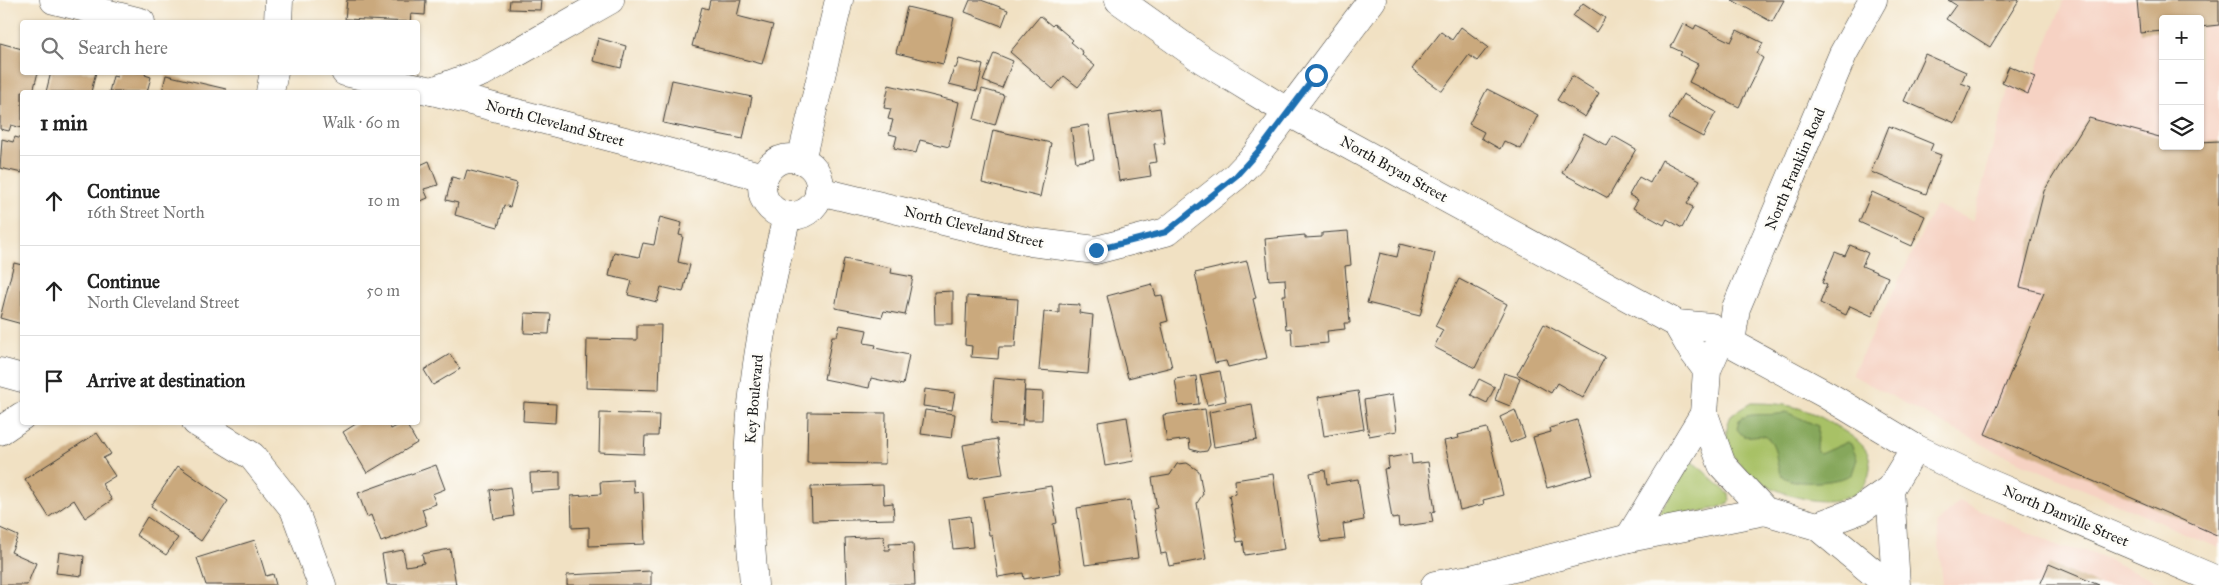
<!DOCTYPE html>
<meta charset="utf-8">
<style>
body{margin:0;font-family:"IM FELL Great Primer",serif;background:#f6f6f6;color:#222}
.controls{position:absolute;right:15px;top:15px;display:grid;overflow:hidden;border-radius:5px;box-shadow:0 1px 4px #0004}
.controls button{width:45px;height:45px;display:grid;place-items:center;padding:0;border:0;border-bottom:1px solid #e0e0e0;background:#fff;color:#222;font:25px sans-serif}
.stop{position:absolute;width:15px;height:15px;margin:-11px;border:4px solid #1f6fb2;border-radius:50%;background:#fff}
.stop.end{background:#1f6fb2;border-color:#fff;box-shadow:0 1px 5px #0008}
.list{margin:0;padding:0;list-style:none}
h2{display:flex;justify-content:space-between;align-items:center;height:65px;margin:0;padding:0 20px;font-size:21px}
h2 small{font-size:16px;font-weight:400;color:#767676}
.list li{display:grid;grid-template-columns:32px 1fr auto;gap:15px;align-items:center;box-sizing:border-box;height:90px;padding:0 20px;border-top:1px solid #e0e0e0}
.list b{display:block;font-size:19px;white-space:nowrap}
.list p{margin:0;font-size:16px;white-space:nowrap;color:#767676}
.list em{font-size:16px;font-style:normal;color:#767676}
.icon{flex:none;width:28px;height:28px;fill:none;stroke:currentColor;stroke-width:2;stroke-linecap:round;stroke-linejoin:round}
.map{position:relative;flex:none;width:2219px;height:585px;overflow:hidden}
.search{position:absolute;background:#fff;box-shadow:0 1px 4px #0004;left:20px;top:20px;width:400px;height:55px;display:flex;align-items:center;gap:12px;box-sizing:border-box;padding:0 18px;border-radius:5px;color:#767676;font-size:19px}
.panel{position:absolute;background:#fff;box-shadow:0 1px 4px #0004;left:20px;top:90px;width:400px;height:335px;border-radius:5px}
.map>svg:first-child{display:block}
</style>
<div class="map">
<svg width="2219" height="585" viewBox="0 0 2219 585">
<rect width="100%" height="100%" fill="#fdfcf7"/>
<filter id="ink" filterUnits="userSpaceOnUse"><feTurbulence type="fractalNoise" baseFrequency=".02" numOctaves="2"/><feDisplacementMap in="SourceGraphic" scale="10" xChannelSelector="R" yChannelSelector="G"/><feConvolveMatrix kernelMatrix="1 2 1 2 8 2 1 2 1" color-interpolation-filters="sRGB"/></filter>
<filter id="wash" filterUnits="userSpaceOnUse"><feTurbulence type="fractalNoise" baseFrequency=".0096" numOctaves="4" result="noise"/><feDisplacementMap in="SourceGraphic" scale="20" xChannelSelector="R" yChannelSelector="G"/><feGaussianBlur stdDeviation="1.12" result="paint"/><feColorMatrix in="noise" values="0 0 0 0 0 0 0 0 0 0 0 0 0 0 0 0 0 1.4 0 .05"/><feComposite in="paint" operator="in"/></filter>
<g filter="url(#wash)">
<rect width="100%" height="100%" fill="#f1e1c3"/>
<g fill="#f6d2c3" fill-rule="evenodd">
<path d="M2064,0h155v548l-224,-97 -143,-76 84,-170 37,16 36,-135 18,8zM2163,19h37v127h-37z"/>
<path d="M1959,501l102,46 30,5 74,33h-222l-6,-61z"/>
</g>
<g fill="#a8c166" stroke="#626e41">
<path d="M1751,403c44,0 59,6 96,30 13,9 24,17 23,35 -6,72 -175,13 -138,-54z"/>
<path d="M1691,462c6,1 30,26 38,32l1,7c-9,11 -49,12 -64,15l-7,-2z"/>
</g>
<path fill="#86a75b" stroke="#51623c" d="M1786,412l32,14 -1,25 3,3 27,-12 4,2 6,15 -5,15c-12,8 -58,13 -69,2 -9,-9 -4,-27 -14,-37 -7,-7 -17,-1 -26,-3l-6,-7 2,-9c12,-10 33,-2 47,-8z"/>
<g id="blocks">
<g fill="#caa97d">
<path d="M347,0h79l-1,15 -14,-1 -1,8 -65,-3z"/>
<path d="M510,0h31l-1,10 -31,-1z"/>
<path d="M710,0h31l-4,16 36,9 -11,39 -70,-18 10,-39 6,2z"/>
<path d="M970,0h11l27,10 -6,16 -37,-14z"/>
<path d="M1732,0h52l-12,22z"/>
<path d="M1948,0h71l-29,47 -44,-28 10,-14z"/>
<path d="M2137,0h82v25l-19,2v-8h-37v12l-23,2z"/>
<path d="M1583,3l22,15 -9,14 -23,-16z"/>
<path d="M907,7l47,11 -11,46 -47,-11z"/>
<path d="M1040,16l12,10 2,-2 19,16 -2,2 12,10 -1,3 13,11 -17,21 -14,-11 -11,13 -43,-37z"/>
<path d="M1683,23l11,6 2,-4 35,17 6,-12 26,13 -6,11 6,4 -24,49 -50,-25 9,-18 -18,-9 2,-3 -11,-5z"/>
<path d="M1461,27l27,20 -11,14 -8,-6 -27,36 -30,-22 29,-37 11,8z"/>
<path d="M598,38l28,8 -5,22 -28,-7z"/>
<path d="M0,43l22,6v23h16l-5,20h-11v36l-11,-3 -2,6 -9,-2z"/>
<path d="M994,53l19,8 -11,27 -19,-7z"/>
<path d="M1925,54l41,18 -5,11 10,4 -16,36 -51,-22z"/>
<path d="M959,59l24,6 -6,26 -28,-7 5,-16h2z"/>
<path d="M2009,66l26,11 -7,17 -26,-12z"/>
<path d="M51,72h45l-5,20h-45z"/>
<path d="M118,72h28l-1,3 6,2 -4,15h-38l4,-16 4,1z"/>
<path d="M166,75l60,14v3h-64z"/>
<path d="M1572,76l27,17 -14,24 -28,-17z"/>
<path d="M672,80l80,17 -9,42 -80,-16z"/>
<path d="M889,85l70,17 -10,45 -29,-7 -4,13 -22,-5 3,-12 -8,-2 4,-14 -5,-1 3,-10 -7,-1z"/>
<path d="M982,89l22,6 -9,30 -21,-6z"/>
<path d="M1487,89l51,26 -17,34 -17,-8 -4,8 -19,-11 3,-6 -15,-8z"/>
<path d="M1683,94l33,18 -13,25 -34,-18z"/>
<path d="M1160,108l5,35 -11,1 3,18 -8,1 2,13 -32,5 -10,-65z"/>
<path d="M2089,118l74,20v8h37v-4l19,-1v395l-234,-102 59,-141 -24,-6 24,-96z"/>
<path d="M1088,125l6,34 -18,3 -5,-34z"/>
<path d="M1889,126l44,18 -3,7 11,4 -15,39 -55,-22z"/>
<path d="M993,130l58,13 -11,54 -58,-14z"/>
<path d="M1584,133l23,13 6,-10 23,13 -28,49 -46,-25z"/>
<path d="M15,137l7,2v34l-22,-5 2,-29 11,3z"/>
<path d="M1662,160l38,20 -13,24 6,3 -11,21 -15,-9 -3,6 -31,-17 5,-8 -9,-5 10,-18 11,6z"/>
<path d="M429,161l9,24 -14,4 4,9 -10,4v-36z"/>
<path d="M467,170l50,13 -7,24 -6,-2 -6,22 -43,-12 3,-12 -12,-3 6,-23 12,3z"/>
<path d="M1872,192l53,24 -13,30 -53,-24z"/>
<path d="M660,217l22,6 -3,12 4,1 -5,26 12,3 -7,27 -22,-5 -4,15 -29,-7 4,-14 -23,-5 5,-24 25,5 4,-14 11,2z"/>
<path d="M1348,231l3,34 -6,1 5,57h-6l1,6 -18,2 1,12 -36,3 -1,-18 -5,1 -3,-34h3l-1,-16 -16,1 -4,-41 40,-4v3l17,-1v-4z"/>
<path d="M1400,244l35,9 -15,63 -53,-13 13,-50 17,4z"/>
<path d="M1850,245l18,8 -6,13 26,11 -16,39 -22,-10 -4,9 -26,-12 7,-18 -5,-2 13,-31 10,4z"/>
<path d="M844,259l48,9 -1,5 22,4 -8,38 -21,-4 -2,6 -47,-9z"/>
<path d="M1247,261l9,37 -3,1 14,59 -39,9 -2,-6 -11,2 -20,-90z"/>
<path d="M14,263l8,2v59l-22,-6z"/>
<path d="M1459,279l48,25 -32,64 -41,-21 9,-17 -8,-4z"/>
<path d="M1152,284l4,12 6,-1 6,26 -7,2 11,44 -44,11 -21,-82z"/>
<path d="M953,291v33h-18l-1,-32z"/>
<path d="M967,296l51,3 -3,48h-16l-1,12 -27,-2 1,-11 -7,-1z"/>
<path d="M1059,304l21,1 -1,8 14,2 -5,59 -49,-4 5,-58 15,1z"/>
<path d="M525,313l26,1 -2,20 -25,-1z"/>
<path d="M1544,324l61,33 -22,41 -26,-15 -6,10 -34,-19z"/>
<path d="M637,325h24l-2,65 -73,-2 1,-49 50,1z"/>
<path d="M840,325l27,5 -3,13 12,2 -1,3 34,7 -6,30 -32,-7 -2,10 -45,-9 8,-43h5z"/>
<path d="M450,354l10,15 -27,16 -9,-15z"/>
<path d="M1220,371l6,30 -19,4 -7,-30z"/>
<path d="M1504,373l16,5 -10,28 -15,-6z"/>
<path d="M1196,376l3,28 -20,2 -4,-27z"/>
<path d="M994,378l31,3 -3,45 -31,-2z"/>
<path d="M1479,379l16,8 -8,16 -16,-8z"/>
<path d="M925,389l30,4 -3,17 -29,-4z"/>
<path d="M1025,391l18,1 -1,28h-18z"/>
<path d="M1358,391l6,38 -40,7 -6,-39z"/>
<path d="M1392,395l5,36 -28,5 -5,-36z"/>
<path d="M524,402l32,2 -1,19 -32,-2z"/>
<path d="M1252,404l5,36 -43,7 -5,-35z"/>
<path d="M1205,409l5,36 -3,6 -7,1 -10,-3 -1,-10 -22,3 -4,-27z"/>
<path d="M925,410l30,4 -3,24 -31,-4z"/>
<path d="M1515,410l10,27 -15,6 -10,-26z"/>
<path d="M808,412l78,1 -1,51 -78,-1z"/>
<path d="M600,413l59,2 -1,21h-13l-1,18 -45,-2z"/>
<path d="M1127,417l7,44 -29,5 -7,-44z"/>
<path d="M1577,420l16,55 -46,13 -14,-51 18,-5 -1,-4z"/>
<path d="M359,422h27l5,7 14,-7 12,21 -50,30 -24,-41z"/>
<path d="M1487,428l16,67 -20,5 1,4 -24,6 -16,-69 15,-3 -1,-3z"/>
<path d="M97,433l14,21 -8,4 12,18 -13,8 10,16 -27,18 -11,-18 -25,17 -24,-38z"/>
<path d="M997,439l6,35 -34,5 -6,-34z"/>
<path d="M1411,454l1,10 16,-2 7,49 -4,1 2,10 -34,5 -1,-9 -6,1 -8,-50 5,-1 -1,-10z"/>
<path d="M1187,463l12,8 4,23 -6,9 9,56 -37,7 -3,-13 -5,1 -8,-45 4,-1 -5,-30 18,-3 7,-11z"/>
<path d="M436,465l9,24 -13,5 4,10 -14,5 5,16 -46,17 -10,-27 -4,2 -9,-24z"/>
<path d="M178,466l50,35 -27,40 -50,-35z"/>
<path d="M1325,470l2,14 31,-5 6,41 -21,4 2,15 -24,3 -11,-69z"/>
<path d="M560,472v18l-29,2 -1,-19z"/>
<path d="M1273,474l11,75 -39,6 -2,-14 -6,1 -8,-47 7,-1 -1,-14z"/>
<path d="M633,480l1,13 9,-1 2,52 -56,2v-19l-17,1 -1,-32 30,-2 -1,-12z"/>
<path d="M883,485l1,19 9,-1 1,16 -82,2 -1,-34z"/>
<path d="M1051,486l6,37 -4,1 8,49 -37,6 -1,-6 -25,4 -6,-42h-3l-6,-38z"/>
<path d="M510,487l4,29 -20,3 -4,-29z"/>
<path d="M1130,500l8,58 -53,7 -8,-57z"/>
<path d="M970,516l3,31 -20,2 -4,-30z"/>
<path d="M147,517l31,21 -12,17 -30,-20z"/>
<path d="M0,528l18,8 -7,16 25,11 -9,22h-27z"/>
<path d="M884,536l1,14h5l-1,-6 24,-1 2,42h-68l-2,-47z"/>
<path d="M255,540l11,36 7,-2 3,11h-70l-9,-27z"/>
<path d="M450,549l6,36h-69l-5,-31 21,-4 3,16 18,-3 -2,-9z"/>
<path d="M59,552l25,4 -2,20 -26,-3z"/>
<path d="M2049,564l45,19 5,2h-59z"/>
<path d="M651,571v14h-84v-10z"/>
</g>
</g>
</g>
<g filter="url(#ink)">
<use href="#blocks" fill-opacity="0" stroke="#3c3a35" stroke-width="1"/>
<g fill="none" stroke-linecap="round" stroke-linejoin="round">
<g stroke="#3c3a35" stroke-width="29">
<g id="street">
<path d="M54,0l87,22"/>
<path d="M1119,0l84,60 85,52 389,212 34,3 11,9"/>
<path d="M278,22l1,-22"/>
<path d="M345,72l87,19 332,86"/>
<path d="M432,91l51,-19 127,-72"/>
<path d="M270,92l4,-20"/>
<circle cx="791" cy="187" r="29"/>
<path d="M801,160l38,-160"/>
<path d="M819,191l211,51 66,8 70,-18 70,-56 19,-20 117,-156"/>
<path d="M1677,324l15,26 15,20"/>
<path d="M1731,343l5,-35 107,-254 30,-54"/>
<path d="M0,372l22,6"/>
<path d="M196,422l56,34 42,53 28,76"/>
<path d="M0,431l22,-15"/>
<path d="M1915,448l69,33 235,100"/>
<path d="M1890,489l6,96"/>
<path d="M1817,526l43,-16 30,-21 25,-41 -90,-54 -94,-51 -9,-7 -15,34 -3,44 18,51 43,46 52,15 71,59"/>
<path d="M1629,538l75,-124"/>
<path d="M754,585c-2,-30 -5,-61 -6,-91 -2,-93 17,-187 39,-278"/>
<path d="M1435,585l40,-7 154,-40 136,-27"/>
</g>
</g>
<use href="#street" stroke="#fff" stroke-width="28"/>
</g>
</g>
<g fill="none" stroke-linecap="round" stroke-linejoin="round" filter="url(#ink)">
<path stroke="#1f6fb2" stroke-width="6" d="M1096,250l70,-18 70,-56 26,-29 54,-72"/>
</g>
<g text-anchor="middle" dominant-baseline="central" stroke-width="5" stroke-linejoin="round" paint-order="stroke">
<g font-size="15" fill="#1c1c1c" stroke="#fdfcf7">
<text transform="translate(555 123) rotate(15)">North Cleveland Street</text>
<text transform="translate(1394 169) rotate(29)">North Bryan Street</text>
<text transform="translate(1795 169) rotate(-67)">North Franklin Road</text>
<text transform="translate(974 227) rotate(13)">North Cleveland Street</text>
<text transform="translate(754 399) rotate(-85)">Key Boulevard</text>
<text transform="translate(2066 516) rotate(23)">North Danville Street</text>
</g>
</g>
</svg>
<div class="controls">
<button>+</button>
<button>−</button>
<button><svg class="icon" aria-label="layers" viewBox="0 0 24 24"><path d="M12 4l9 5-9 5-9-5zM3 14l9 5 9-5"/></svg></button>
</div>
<div class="stop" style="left:1316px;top:75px"></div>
<div class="stop end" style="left:1096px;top:250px"></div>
<div class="search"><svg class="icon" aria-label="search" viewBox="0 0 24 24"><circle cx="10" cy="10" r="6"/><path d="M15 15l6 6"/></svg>Search here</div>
<section class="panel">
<h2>1 min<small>Walk · 60 m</small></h2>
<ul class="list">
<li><svg class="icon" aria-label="ahead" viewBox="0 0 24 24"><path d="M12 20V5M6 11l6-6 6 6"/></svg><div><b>Continue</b><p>16th Street North</p></div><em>10 m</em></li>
<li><svg class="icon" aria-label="ahead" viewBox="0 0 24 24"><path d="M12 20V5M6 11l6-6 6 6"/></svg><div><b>Continue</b><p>North Cleveland Street</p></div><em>50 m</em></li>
<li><svg class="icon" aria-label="arrive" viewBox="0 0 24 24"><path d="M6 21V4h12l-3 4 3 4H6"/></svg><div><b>Arrive at destination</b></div></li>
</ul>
</section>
</div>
